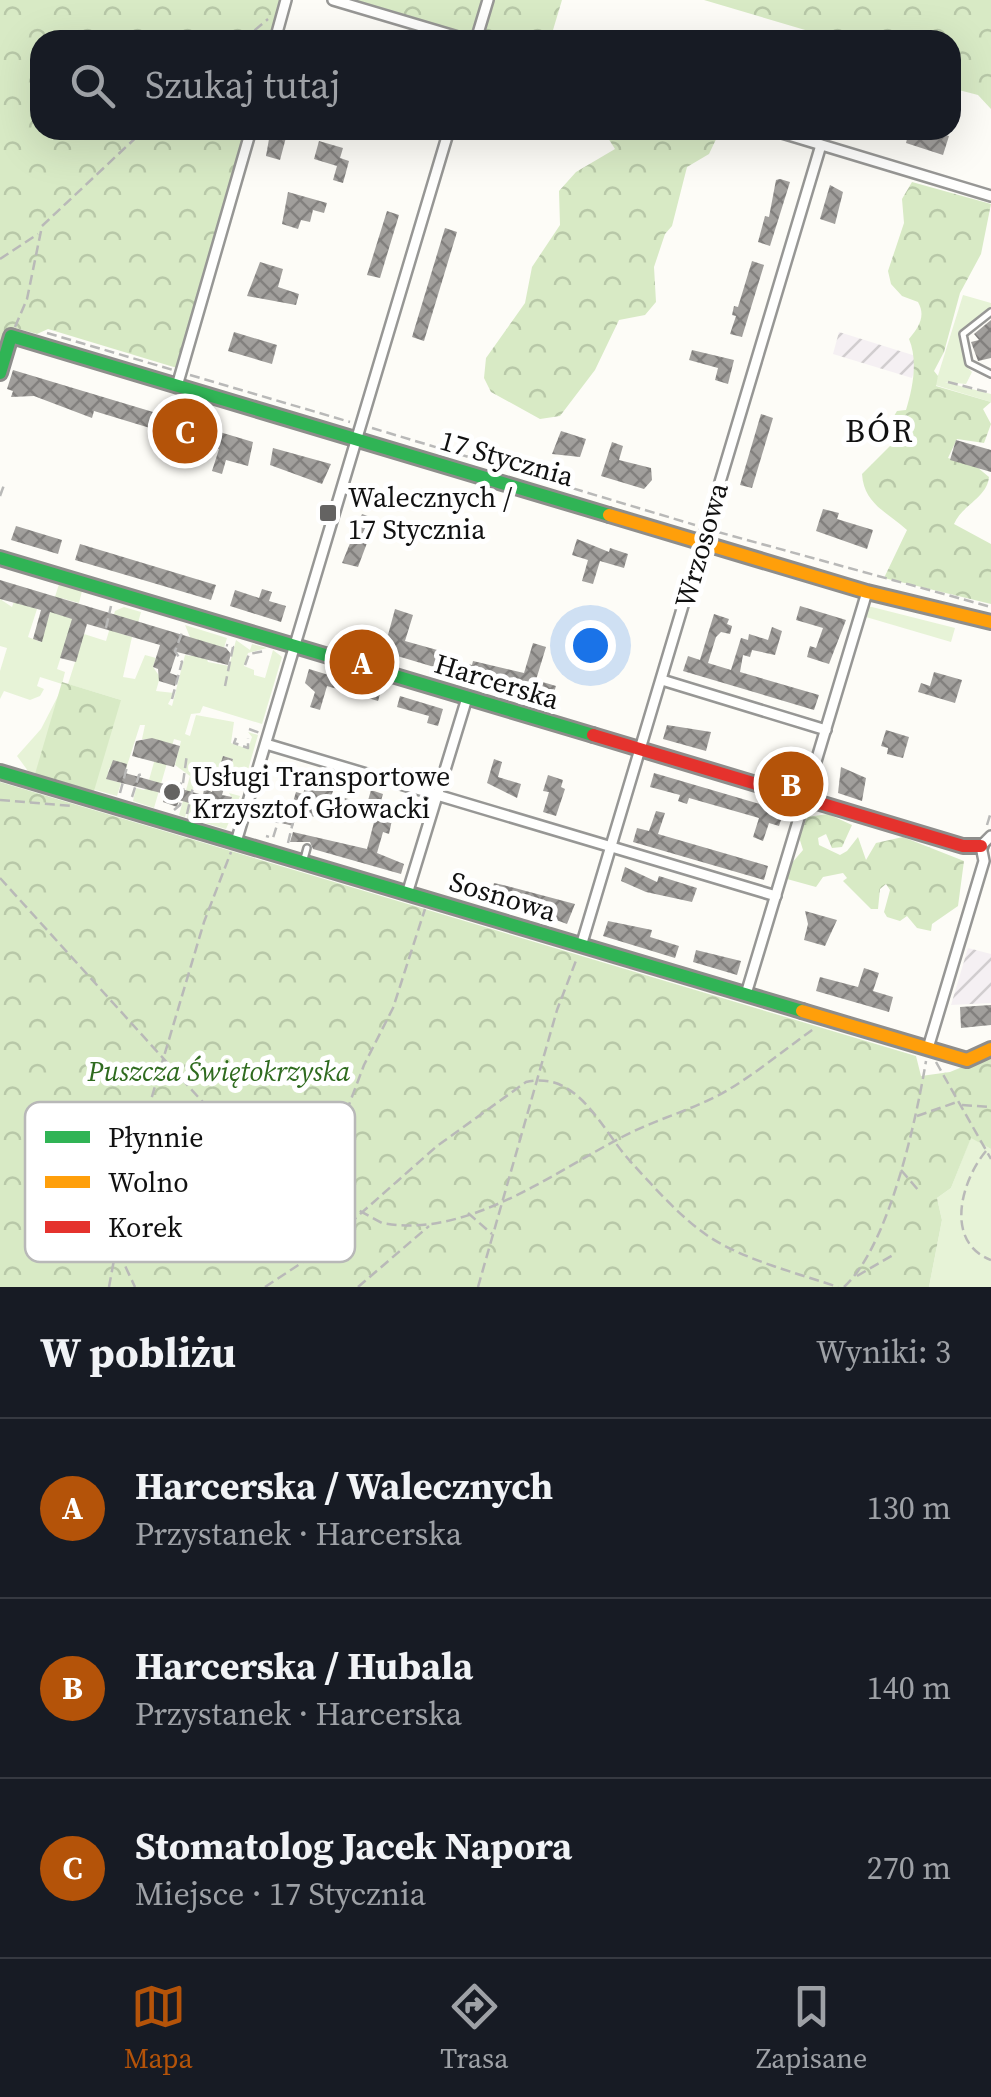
<!DOCTYPE html>
<html lang="pl">
<meta charset="utf-8">
<style>
body{margin:0;font-family:"Source Serif 4",serif;background:#242831;color:#f1f3f6}
.you{position:absolute;left:590px;top:645px;width:35px;height:35px;margin:-25px;border:8px solid #fff;border-radius:50%;background:#1a73e8;box-shadow:0 0 0 15px #1a73e833}
.badge{display:grid;place-items:center;width:65px;height:65px;border-radius:50%;background:#b45309;color:#fff;font-size:32px;font-weight:700}
.pin{position:absolute;translate:-50% -50%;border:5px solid #fff;box-shadow:0 2px 10px #0006}
.list{margin:0;padding:0;list-style:none}
h2{display:flex;justify-content:space-between;align-items:center;height:130px;margin:0;padding:0 40px;font-size:42px}
h2 small{font-size:32px;font-weight:400;color:#9ea1a6}
.list li{display:grid;grid-template-columns:65px 1fr auto;gap:30px;align-items:center;box-sizing:border-box;height:180px;padding:0 40px;border-top:2px solid #363941}
.list b{display:block;font-size:38px;white-space:nowrap}
.list p{margin:0;font-size:32px;white-space:nowrap;color:#9ea1a6}
.list em{font-size:32px;font-style:normal;color:#9ea1a6}
.icon{flex:none;width:55px;height:55px;fill:none;stroke:currentColor;stroke-width:2;stroke-linecap:round;stroke-linejoin:round}
.map{position:relative;flex:none;width:991px;height:1287px;overflow:hidden}
.search{position:absolute;background:#171b24;box-shadow:0 10px 40px #0002;left:30px;right:30px;top:30px;height:110px;display:flex;align-items:center;gap:25px;box-sizing:border-box;padding:0 35px;border-radius:30px;color:#9ea1a6;font-size:38px}
.sheet{height:670px;background:#171b24}
nav{display:flex;justify-content:space-around;align-items:center;box-sizing:border-box;height:140px;border-top:2px solid #363941;background:#171b24;font-size:28px;color:#9ea1a6}
nav a{display:grid;justify-items:center;gap:5px}
nav .on{color:#b45309}
.map>svg:first-child{display:block}
</style>
<div class="map">
<svg width="991" height="1287" viewBox="0 0 991 1287">
<defs>
<pattern id="industrial-furrows" width="10" height="10" patternUnits="userSpaceOnUse" patternTransform="scale(2.5)"><rect width="10" height="10" fill="#f5f0f3"/><path d="M-1 1l2-2M0 10L10 0M9 11l2-2" fill="none" stroke="#d1cdcf"/></pattern>
<pattern id="forest-crowns" width="20" height="18" patternUnits="userSpaceOnUse" patternTransform="scale(2.5)"><rect width="20" height="18" fill="#d8eac5"/><path d="M2 6a3 3 0 1 1 6 0M12 15a3 3 0 1 1 6 0" fill="none" stroke="#b8c8a8"/></pattern>
<pattern id="building-cross-hatch" width="8" height="8" patternUnits="userSpaceOnUse" patternTransform="scale(2.5)"><rect width="8" height="8" fill="#a19f9c"/><path d="M0 0l8 8M0 8l8-8" fill="none" stroke="#82807e"/></pattern>
</defs>
<rect width="100%" height="100%" fill="#fdfcf7"/>
<g fill="url(#industrial-furrows)">
<path d="M839,332l80,25 -7,21 -79,-24z"/>
<path d="M968,948l23,6v49l-40,2z"/>
</g>
<g fill="#e7f3d7">
<path d="M963,295l28,8v5l-32,26 6,31 7,7 -6,12 -21,-2 46,12v8l-56,-17z"/>
<path d="M59,584l23,7 -3,12 -18,-5 -5,15 17,6 -16,50 8,3 -3,12 -22,-7 -3,9 7,3 -4,7 -10,4 -26,-9 -4,8v-28l7,-23 -7,-2v-47l12,8 3,-8 22,10 -9,28 13,5z"/>
<path d="M868,606l87,22 -4,14 -85,-25 -16,53z"/>
<path d="M124,607l17,5 -3,11 -19,10 13,4 -9,40 12,2 10,-24 11,3 -3,9 7,10 -4,14 18,2 -6,11 4,2 13,-51 6,1 3,-9 -9,-22 42,13 -3,10 -18,9 2,5 21,4 7,-26 14,10 2,-6 15,4 -19,5 -4,13 10,4v5l11,3 8,-28 9,7 -20,67 -59,-18 -3,7 -9,1 -6,20 5,2 6,-21 38,7 -3,21 17,6 4,-12 -4,-5 10,3 -15,52 -17,-5 7,-23 -10,-3 -12,58h16l5,-16 -3,-5 11,3 -14,33 -39,-11 3,-15 18,5 6,-20 -19,-6 -10,35 -6,-2 11,-39 -15,-11 6,-24 -7,-2 -20,69 -21,-7 3,-13 8,2 9,-9 -4,-1 11,-39 -18,-2 3,-14h-5l-15,47 -16,-4 -2,11 14,4 -4,13 -89,-25 -11,-15 24,-27 18,-35 62,6 -53,-16 16,-50 22,7 9,-30z"/>
<path d="M971,1137l20,12v138h-62l13,-67 -5,-22 14,-10z"/>
</g>
<g fill="url(#forest-crowns)">
<path d="M0,0h285l-11,40h-234v90h210l-73,238 -129,-39 -11,5 -25,-7 -12,40z"/>
<path d="M336,0h226l-12,40h-79z"/>
<path d="M704,0h287v109l-13,-14 -27,-7v-48h-112z"/>
<path d="M603,130l116,3 -10,21 -22,13 -15,59 -7,8 -11,33 2,35 -11,13 -26,5 -24,50 -35,46 -20,3 -49,-27 -7,-14 2,-20 39,-55 7,-36 28,-42 -1,-34 17,-19 39,-23z"/>
<path d="M912,182l79,22 -10,50 -21,39 -16,59 -10,19 4,5 -2,10 55,16 -8,7 8,15 -7,19 -27,-4 -9,19 29,9 12,10c-2,21 -27,28 -35,47l37,20v60l-107,-26 23,-48c-20,-18 -43,-26 -45,-56l30,-30 -4,-18 9,-15 9,-1c7,-22 12,-50 3,-71 10,-12 17,-23 9,-37l-16,-6 -11,-12 -3,-13 16,-48 -2,-24z"/>
<path d="M62,682l59,18 -27,91 -59,-17z"/>
<path d="M0,782l916,274 5,20 29,-4 41,-17v94l-20,-11 -20,50 -14,10 5,22 -13,67h-929z"/>
<path d="M828,814l24,11 -10,22 -10,1 -6,-14 -8,4 1,7 21,10 7,-4 11,-14 8,23 10,-17 27,-6 61,24 -6,45 -26,18 -1,7 -14,-3 -10,-12 -7,5 -13,-4 -3,-5 6,-22 -4,-6 -6,5 -2,20h-7l-28,-28 4,-3 -4,-5 -20,4 -7,10 -29,-8 4,-15 12,-14 -4,-13 8,-20z"/>
</g>
<g fill="url(#building-cross-hatch)">
<path d="M259,130h29l-8,30 -14,-4 3,-17 -11,-4z"/>
<path d="M929,130l20,6 -6,19 -37,-12 3,-12 18,6z"/>
<path d="M319,141l24,7 -3,10 9,3 -6,22 -10,-3 4,-14 -23,-7z"/>
<path d="M780,179l10,3 -20,64 -12,-4 7,-26 4,1 7,-37z"/>
<path d="M830,185l13,7 -8,32 -15,-5z"/>
<path d="M288,192l39,11 -3,10 -11,-3 -3,12 -9,-2 -3,9 -16,-5z"/>
<path d="M387,211l12,4 -19,63 -13,-3z"/>
<path d="M445,228l12,4 -33,109 -12,-4z"/>
<path d="M752,261l12,4 -22,72 -12,-3 6,-18 -4,-1 2,-9 4,1z"/>
<path d="M260,262l23,7 -5,18 21,7 -3,11 -49,-9z"/>
<path d="M991,320v38l-13,3 -7,-19 8,-2 -5,-6z"/>
<path d="M234,332l43,13 -5,19 -44,-13z"/>
<path d="M692,350l42,10 -6,24 -13,-4 3,-12 -29,-8z"/>
<path d="M13,370l240,72 -5,24 -22,-6 -4,14 -10,-3 7,-22 -125,-38 -2,7 -58,-22 -23,1 2,-6 -6,-2z"/>
<path d="M761,414l12,4 -21,70 -12,-3z"/>
<path d="M561,431l25,8 -6,18 -28,-3z"/>
<path d="M956,440l35,10v22l-41,-12z"/>
<path d="M612,442l11,4 -4,14 32,8 1,12 -8,9 -43,-13z"/>
<path d="M273,448l58,16 -9,20 -52,-19z"/>
<path d="M823,509l16,4 -2,6 36,11 -6,19 -51,-18z"/>
<path d="M362,514l14,5 -18,48 -16,-4z"/>
<path d="M16,526l46,14 -4,14 -47,-14z"/>
<path d="M577,539l32,13 1,-4 18,6 -4,14 -24,-7 -7,23 -11,-3 6,-21 -16,-5z"/>
<path d="M80,544l136,41 -5,15 -136,-40z"/>
<path d="M0,580l226,68 5,6 -3,11 -51,-13 -7,21 8,3 -3,10 -16,-5 -1,-12 -5,-2 7,-22 -73,-21 -11,38 -16,-4 12,-39 -22,-7 -8,30 -9,-3 8,-29 -41,-11z"/>
<path d="M262,589l10,3 -3,9 17,5 -5,16 -51,-16 5,-16 24,8z"/>
<path d="M800,606l46,14 -17,44 -22,-7 3,-11 6,2 7,-20 -27,-8z"/>
<path d="M395,609l18,6 -8,26 50,14 -1,5 18,5 1,-4 51,12 9,-30 13,4 -10,33 20,6 -5,16 -187,-56 5,-16 19,5z"/>
<path d="M714,614l15,5 -2,5 5,2 -2,8 -9,-2 -5,5 -8,26 23,7 10,-32 7,2 1,-6 19,6 4,-13 10,4 -7,24 -23,-5 -2,7 -7,-2 -3,17 79,23 -5,15 -131,-39 5,-15 12,4z"/>
<path d="M309,669l72,22 -3,10 -51,-15 -7,24 -10,-3 5,-15 -10,-9z"/>
<path d="M934,672l28,8 -7,23 -37,-11 3,-9 9,3z"/>
<path d="M400,696l43,13 -5,17 -11,-3 2,-7 -32,-9z"/>
<path d="M667,725l44,7 -5,19 -43,-12z"/>
<path d="M886,730l23,7 -6,21 -16,-4 1,-6 -7,-2z"/>
<path d="M152,738l28,8 -6,21 -42,-11 4,-15z"/>
<path d="M223,756l10,3 -11,36 10,2 -5,17 -5,-1 -2,4 -9,-3 1,-4 -33,-10 -2,7 -14,-5 2,-8 -59,-15 7,-19 14,4 -2,9 78,22 1,-6 8,3z"/>
<path d="M494,759l8,3 -4,15 23,7 -4,14 -30,-15z"/>
<path d="M841,767l25,11 -4,23 -24,-8z"/>
<path d="M311,769l27,7 -6,18 26,8 -3,8 -29,-9 -5,18 -23,-7 -5,14 -23,-6 5,-19 17,4 4,-13 7,2z"/>
<path d="M654,773l130,38 -5,15 -10,-3 -6,18 -10,-4 6,-19 -70,-20 -2,6 -9,-3 2,-6 -30,-8z"/>
<path d="M548,775l15,5 -2,7 4,2 -9,27 -13,-4 6,-20 -6,-1z"/>
<path d="M371,790l12,4 -3,10 22,7 -3,11 -7,-2 -3,14 -6,-2 -6,21 27,11 -3,10 -88,-25 -3,-7h-20l3,-10 74,17 11,-42 -11,-3z"/>
<path d="M656,811l9,2 -7,21 110,32 -4,14 -131,-38 4,-14 12,3z"/>
<path d="M625,867l32,15 2,-6 38,12 -5,14 -46,-10 -25,-11z"/>
<path d="M468,879l25,8 1,-4 9,2 72,19 -8,20 -67,-25 -2,5 -35,-11z"/>
<path d="M805,911l32,9 -12,26 -21,-6 4,-16z"/>
<path d="M608,921l44,9 -2,7 29,9 -4,12 -72,-22z"/>
<path d="M696,950l45,11 -4,14 -44,-13z"/>
<path d="M864,968l15,5 -6,18 20,6 -4,15 -73,-21 4,-14 38,10z"/>
<path d="M991,1005v20l-30,3 -1,-21z"/>
</g>
<g fill="none" stroke-linecap="round" stroke-linejoin="round">
<g stroke="#979795" stroke-width="10">
<g id="lane">
<path d="M991,312l-28,22 6,29 22,11"/>
<path d="M304,859l3,-11"/>
</g>
</g>
<g stroke="#979795" stroke-width="14">
<g id="street">
<path d="M333,0l135,40"/>
<path d="M275,40l11,-40"/>
<path d="M476,40l12,-40"/>
<path d="M772,130l219,66"/>
<path d="M177,386l74,-256"/>
<path d="M662,680l164,50"/>
<path d="M266,744l510,152"/>
<path d="M236,842l213,-712"/>
<path d="M407,894l60,-196"/>
<path d="M581,946l240,-801"/>
<path d="M746,994l121,-402"/>
<path d="M928,1048l56,-187 -3,-15 10,-10"/>
</g>
</g>
<g stroke="#8e8d8b" stroke-width="18">
<g id="fast">
<path d="M0,373l11,-37 598,179"/>
<path d="M0,558l593,177"/>
<path d="M0,772l802,239"/>
</g>
</g>
<g stroke="#8e8d8b" stroke-width="18">
<g id="slow">
<path d="M609,515l258,77 124,30"/>
<path d="M802,1011l165,49 24,-11"/>
</g>
</g>
<g stroke="#8e8d8b" stroke-width="18">
<path id="jam" d="M593,735l370,111h18"/>
</g>
<g stroke="#b9b9b8" stroke-width="2.5" stroke-dasharray="10 5" stroke-linecap="butt">
<path d="M243,40l25,-21"/>
<path d="M0,259l38,-25"/>
<path d="M15,327l12,-28 15,-73 102,-96"/>
<path d="M47,333l126,37"/>
<path d="M190,375l160,47"/>
<path d="M948,382l43,11"/>
<path d="M372,428l323,97"/>
<path d="M0,496l4,-11"/>
<path d="M718,532l273,75"/>
<path d="M106,628l5,-22"/>
<path d="M245,665l4,-11 16,-3"/>
<path d="M225,686l8,-39 -7,-2"/>
<path d="M172,699l10,-37 -7,-11 8,-21"/>
<path d="M249,729l11,4"/>
<path d="M236,738l-2,5 14,5v-10"/>
<path d="M183,783l4,-29"/>
<path d="M120,793l7,-26"/>
<path d="M132,797l7,-22 4,-1"/>
<path d="M0,800l73,6"/>
<path d="M174,810l6,-5 4,-19 -4,-3"/>
<path d="M187,814l7,-31 15,5"/>
<path d="M255,815l23,7 -5,16 -7,-2"/>
<path d="M987,825l4,-13"/>
<path d="M288,843l6,-25"/>
<path d="M0,878l219,242 38,35 125,68c84,16 169,-49 240,-86 32,-17 67,-26 99,-43 32,-18 63,-44 94,-66"/>
<path d="M936,1062l55,97"/>
<path d="M962,1105l29,2"/>
<path d="M917,1116l40,-14"/>
<path d="M986,1151c-25,30 -42,91 5,109"/>
<path d="M901,1170l18,21"/>
<path d="M468,1213l24,21"/>
<path d="M307,1224l10,-15 13,-54 34,-90 29,-57 32,-99"/>
<path d="M119,1253l16,34"/>
<path d="M857,1276l36,-21"/>
<path d="M109,1287l22,-120 73,-245 27,-70"/>
<path d="M265,1287l50,-33 122,-108 89,-64c52,-12 75,47 104,79 22,24 50,56 78,75 36,24 89,37 130,51"/>
<path d="M358,1287l71,-61"/>
<path d="M478,1287l79,-277 20,-52"/>
<path d="M844,1287c45,-41 72,-166 82,-226"/>
</g>
<use href="#lane" stroke="#fffffe" stroke-width="5"/>
<use href="#street" stroke="#fffffe" stroke-width="9"/>
<use href="#fast" stroke="#30b455" stroke-width="12"/>
<use href="#slow" stroke="#ff9f0a" stroke-width="12"/>
<use href="#jam" stroke="#e5322d" stroke-width="12"/>
</g>
<g fill="#646362" stroke="#fff" stroke-width="4">
<rect x="318" y="503" width="20" height="20" rx="5"/>
<circle cx="172" cy="792" r="10"/>
</g>
<g text-anchor="middle" dominant-baseline="central" stroke-width="10" stroke-linejoin="round" paint-order="stroke">
<g font-size="28" fill="#111" stroke="#fff">
<text transform="translate(507 458) rotate(16)">17 Stycznia</text>
<text transform="translate(701 545) rotate(-74)">Wrzosowa</text>
<text transform="translate(497 681) rotate(17)">Harcerska</text>
<text transform="translate(503 896) rotate(17)">Sosnowa</text>
</g>
<g font-size="28" fill="#111" stroke="#fff" text-anchor="start">
<text x="348" y="497">Walecznych /<tspan x="348" dy="32">17 Stycznia</tspan></text>
<text x="192" y="776">Usługi Transportowe<tspan x="192" dy="32">Krzysztof Głowacki</tspan></text>
</g>
<g font-size="28" font-style="italic" fill="#2f6b1f" stroke="#fff">
<text x="219" y="1071">Puszcza Świętokrzyska</text>
</g>
<g font-size="32" letter-spacing="2.5" fill="#111" stroke="#fff">
<text x="880" y="431">BÓR</text>
</g>
</g>
<rect x="25" y="1102" width="330" height="160" rx="15" fill="#fff" stroke="#b8b8b8" stroke-width="2.5"/>
<rect x="45" y="1131" width="45" height="12" fill="#30b455"/>
<rect x="45" y="1176" width="45" height="12" fill="#ff9f0a"/>
<rect x="45" y="1221" width="45" height="12" fill="#e5322d"/>
<g font-size="28" fill="#111">
<text x="108" y="1147">Płynnie</text>
<text x="108" y="1192">Wolno</text>
<text x="108" y="1237">Korek</text>
</g>
</svg>
<div class="you"></div>
<div class="pin badge" style="left:362px;top:662px">A</div>
<div class="pin badge" style="left:791px;top:784px">B</div>
<div class="pin badge" style="left:185px;top:431px">C</div>
<div class="search"><svg class="icon" aria-label="search" viewBox="0 0 24 24"><circle cx="10" cy="10" r="6"/><path d="M15 15l6 6"/></svg>Szukaj tutaj</div>
</div>
<section class="sheet">
<h2>W pobliżu<small>Wyniki: 3</small></h2>
<ul class="list">
<li><span class="badge">A</span><div><b>Harcerska / Walecznych</b><p>Przystanek · Harcerska</p></div><em>130 m</em></li>
<li><span class="badge">B</span><div><b>Harcerska / Hubala</b><p>Przystanek · Harcerska</p></div><em>140 m</em></li>
<li><span class="badge">C</span><div><b>Stomatolog Jacek Napora</b><p>Miejsce · 17 Stycznia</p></div><em>270 m</em></li>
</ul>
</section>
<nav>
<a class="on"><svg class="icon" aria-label="map" viewBox="0 0 24 24"><path d="M3 6l6-2 6 2 6-2v14l-6 2-6-2-6 2zM9 4v14M15 6v14"/></svg>Mapa</a>
<a><svg class="icon" aria-label="directions" viewBox="0 0 24 24"><path d="M12 3l9 9-9 9-9-9zM9 14v-3h6M13 9l2 2-2 2"/></svg>Trasa</a>
<a><svg class="icon" aria-label="saved" viewBox="0 0 24 24"><path d="M7 4h10v16l-5-4-5 4z"/></svg>Zapisane</a>
</nav>
